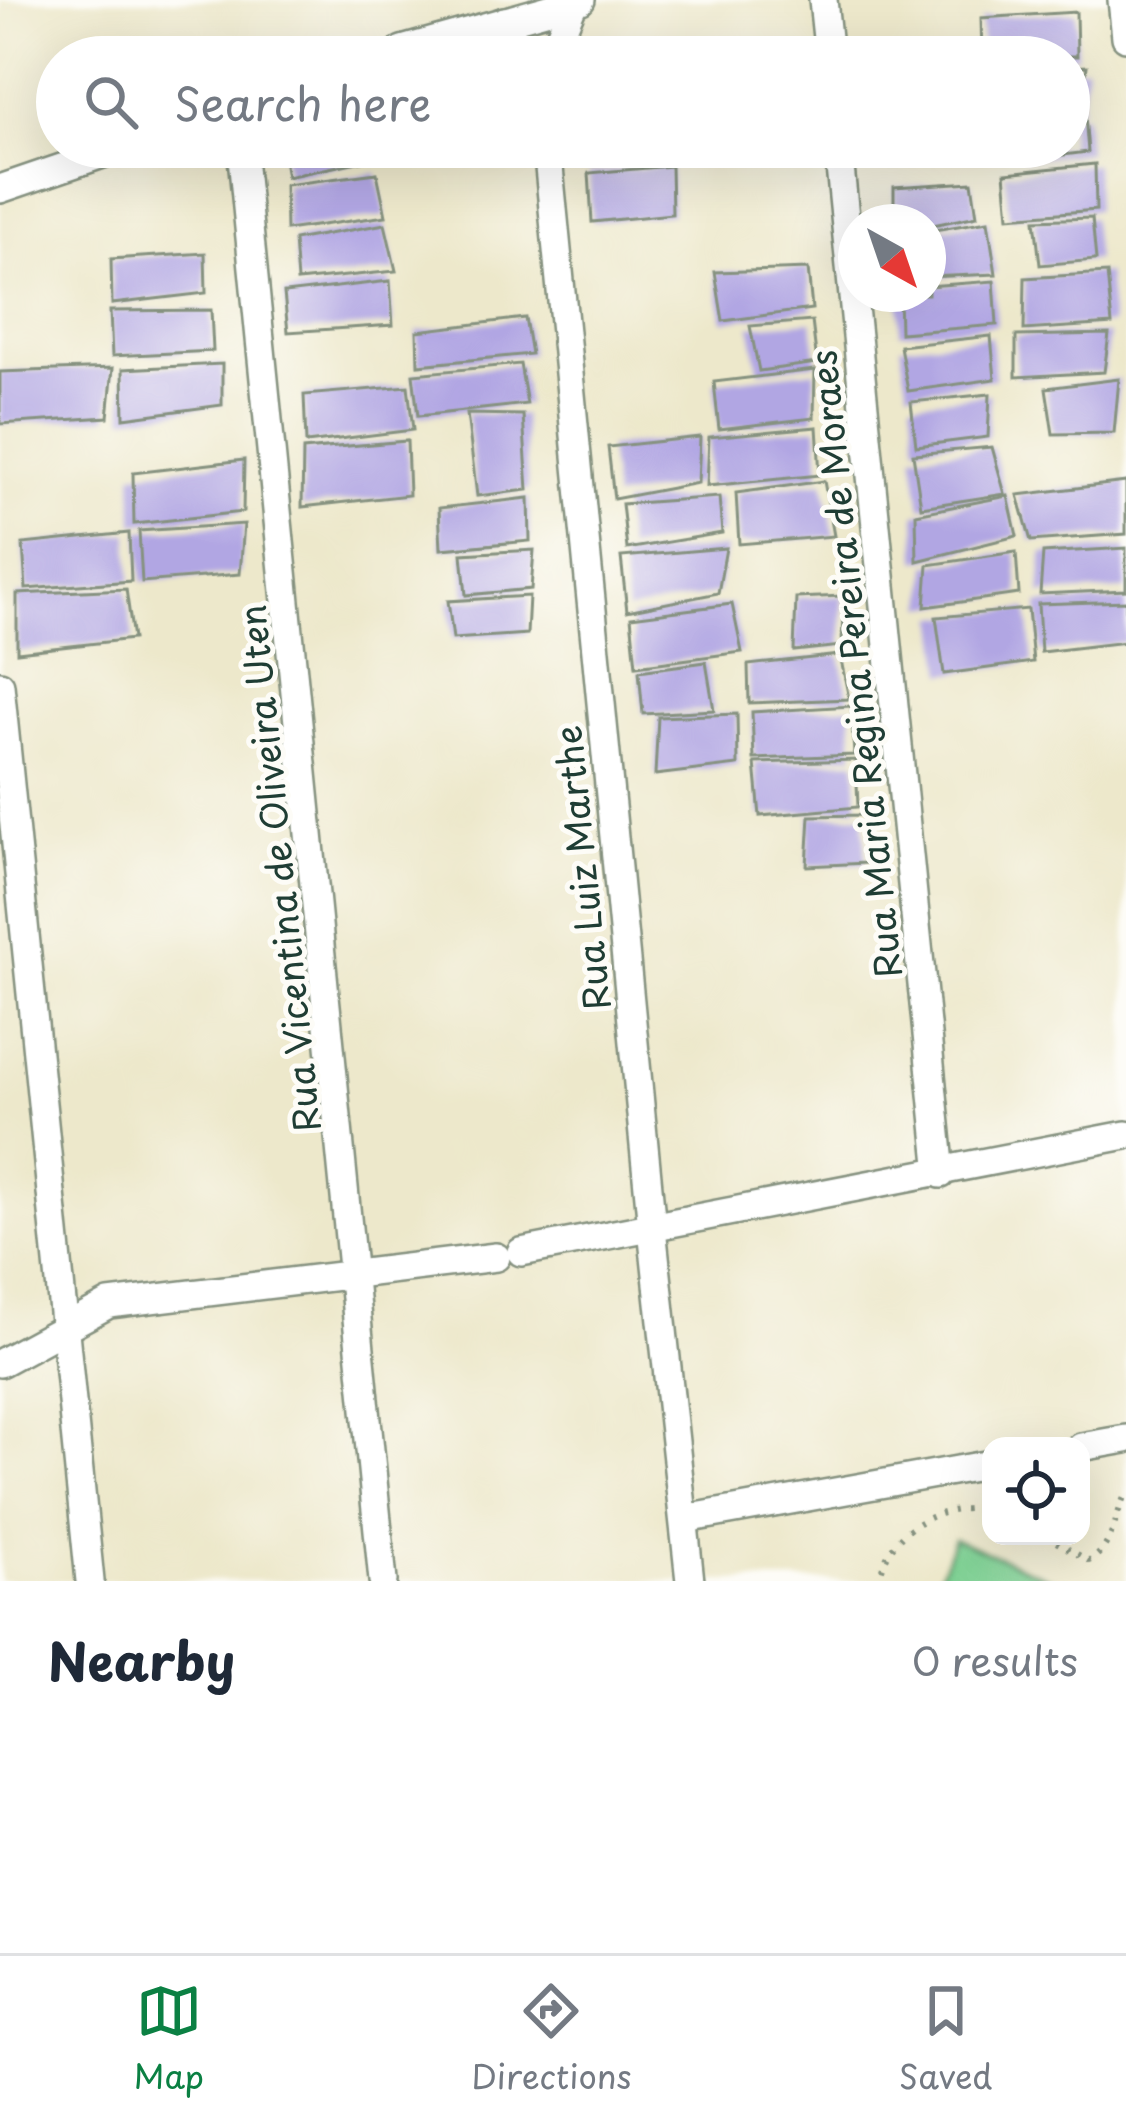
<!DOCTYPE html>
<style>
body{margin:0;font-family:"Playpen Sans",sans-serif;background:#f6f6f7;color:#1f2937}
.controls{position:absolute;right:36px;bottom:36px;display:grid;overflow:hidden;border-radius:24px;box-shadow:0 12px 48px #0002}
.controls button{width:108px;height:108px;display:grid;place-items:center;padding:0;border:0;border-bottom:3px solid #e0e1e3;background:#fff;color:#1f2937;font:60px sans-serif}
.compass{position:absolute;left:838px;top:204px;width:108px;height:108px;border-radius:50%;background:#fff;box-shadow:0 12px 48px #0002;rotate:140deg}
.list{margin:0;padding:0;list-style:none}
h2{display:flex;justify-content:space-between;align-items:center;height:156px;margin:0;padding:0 48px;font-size:51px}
h2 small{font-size:39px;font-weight:400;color:#747a83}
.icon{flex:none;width:66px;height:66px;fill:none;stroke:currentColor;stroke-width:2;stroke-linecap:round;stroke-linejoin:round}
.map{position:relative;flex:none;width:1126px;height:1581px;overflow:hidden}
.search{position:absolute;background:#fff;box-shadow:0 12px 48px #0002;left:36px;right:36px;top:36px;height:132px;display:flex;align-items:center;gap:30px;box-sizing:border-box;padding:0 42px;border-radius:66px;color:#747a83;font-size:45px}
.sheet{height:372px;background:#fff}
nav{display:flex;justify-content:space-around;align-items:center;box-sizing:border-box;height:168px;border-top:3px solid #e0e1e3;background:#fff;font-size:33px;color:#747a83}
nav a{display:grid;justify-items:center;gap:6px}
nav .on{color:#0b8043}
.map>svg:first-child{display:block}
</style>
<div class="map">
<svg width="1126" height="1581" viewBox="0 0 1126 1581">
<rect width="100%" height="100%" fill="#fdfcf7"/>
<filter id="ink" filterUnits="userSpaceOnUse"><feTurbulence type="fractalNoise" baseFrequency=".00833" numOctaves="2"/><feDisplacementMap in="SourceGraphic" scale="24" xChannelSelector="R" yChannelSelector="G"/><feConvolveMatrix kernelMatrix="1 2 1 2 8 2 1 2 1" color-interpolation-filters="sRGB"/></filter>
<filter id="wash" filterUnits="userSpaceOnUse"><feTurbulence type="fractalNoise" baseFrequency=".004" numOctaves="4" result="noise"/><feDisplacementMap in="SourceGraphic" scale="48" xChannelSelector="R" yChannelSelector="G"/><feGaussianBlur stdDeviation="2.7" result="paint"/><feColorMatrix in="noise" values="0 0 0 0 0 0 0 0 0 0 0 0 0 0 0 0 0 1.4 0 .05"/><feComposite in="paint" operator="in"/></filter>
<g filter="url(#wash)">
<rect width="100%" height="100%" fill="#ede8cb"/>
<path fill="#7ccf91" stroke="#4e8662" stroke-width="3" d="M954,1539l102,42h-119z"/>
<g id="blocks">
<g fill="#b1a6e3">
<path d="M1076,12l1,44h-95l-1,-38z"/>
<path d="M1087,66l-6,43 -12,1v-43z"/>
<path d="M1085,115l3,37 -65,8 1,-13h45v-31z"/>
<path d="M282,147h92l2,11 -89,19z"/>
<path d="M1095,164l1,46 -87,7 -4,-44z"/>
<path d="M671,166l1,48 -80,8 -3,-49z"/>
<path d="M377,173l9,43 -100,14 -1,-45z"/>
<path d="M972,182l5,34 -49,10v-4h-34v-35z"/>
<path d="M1092,218l4,42 -56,5 -5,-45z"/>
<path d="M988,221l8,53 -68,3v-46z"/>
<path d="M385,224l11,47 -99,10 -3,-41z"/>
<path d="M205,253l1,40 -94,11 -1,-45z"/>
<path d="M808,269l4,40 -89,12 -8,-49z"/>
<path d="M1107,273l5,51 -88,6 1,-52z"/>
<path d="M390,281l3,44 -105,7 -4,-39z"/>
<path d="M994,281l3,44 -97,8 -1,-39h29v-8z"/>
<path d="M211,310l2,41 -101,5 -2,-45z"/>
<path d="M525,318l6,36 -113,11 -1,-34z"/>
<path d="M812,321l5,42 -58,8 -9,-45z"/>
<path d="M1109,334l-5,38 -88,5v-41z"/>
<path d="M991,336l4,43 -87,12 -8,-45z"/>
<path d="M222,364v41l-98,13 -1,-49z"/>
<path d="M520,364l7,40 -109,12 -5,-42z"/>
<path d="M113,368l-5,49 -108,7v-52z"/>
<path d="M815,370l-1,48 -95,11 -5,-47z"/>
<path d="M1119,379l-5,54 -61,1 -7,-46z"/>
<path d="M408,386l5,44 -107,13 -2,-48z"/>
<path d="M990,394l-2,43 -72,9 -5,-44z"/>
<path d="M467,414l56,1 5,75 -51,6z"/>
<path d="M817,427l3,48 -113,11 2,-49z"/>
<path d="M700,437l-2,46 -84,16 -6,-52z"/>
<path d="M407,441l2,54 -107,12 1,-57z"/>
<path d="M992,447l13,47 -84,13 -8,-53z"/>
<path d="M244,460l-1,52 -109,12 -1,-51z"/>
<path d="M824,481l10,55 -95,8 -3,-51z"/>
<path d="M1126,482v52l-95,7 -13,-46z"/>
<path d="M1008,496l9,40 -100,25 -1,-47z"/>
<path d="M719,497l3,36 -95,16 -5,-45z"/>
<path d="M529,498l1,43 -89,8 -2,-41z"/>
<path d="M244,524l-4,50 -98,8 -3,-51z"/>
<path d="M129,533l2,48 -105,8 -3,-45z"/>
<path d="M726,548l-8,45 -91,18 -6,-54z"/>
<path d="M1126,548v42l-86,4 3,-41z"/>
<path d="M534,550l-3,39 -65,6 -4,-41z"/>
<path d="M1016,552l3,42 -94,13 3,-42z"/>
<path d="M126,589l7,50 -116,13v-58z"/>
<path d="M529,596l-2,38 -74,5 -5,-38z"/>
<path d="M843,596l-1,50 -48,5 2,-53z"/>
<path d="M1126,601v41l-85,10 -3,-48z"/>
<path d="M732,604l10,48 -106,14 -5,-49z"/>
<path d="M1028,609l5,53 -89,12 -8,-57z"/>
<path d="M840,655l9,44 -100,4 -1,-38z"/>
<path d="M706,662l8,48 -71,4 -4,-43z"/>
<path d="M851,706l3,49 -100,4 -2,-47z"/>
<path d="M737,714l1,51 -83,10 3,-58z"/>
<path d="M856,760l2,47 -98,9 -5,-53z"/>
<path d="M863,815l3,48 -59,3 3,-50z"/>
</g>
</g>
</g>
<g filter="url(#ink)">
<use href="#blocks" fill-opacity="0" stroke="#869280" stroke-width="3"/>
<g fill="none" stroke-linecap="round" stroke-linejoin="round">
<g stroke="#869280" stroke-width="32">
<g id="minor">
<path d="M823,0l6,57"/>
<path d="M1122,0l4,37"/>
<path d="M504,21l20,36"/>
<path d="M402,50l179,-50"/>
<path d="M551,57l23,-55"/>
<path d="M241,147l142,1434"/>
<path d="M547,147l105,1081 38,353"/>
<path d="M838,147l103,1027"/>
<path d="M0,189l123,-42"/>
<path d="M0,685l90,896"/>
<path d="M521,1252l605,-117"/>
<path d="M0,1363l109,-59 387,-47"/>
<path d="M1081,1447l45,-8"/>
<path d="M685,1519l306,-55"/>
</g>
</g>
<g stroke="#869280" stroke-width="6" stroke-dasharray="3 9" stroke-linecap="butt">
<path d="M1046,1536l43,25c25,-14 25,-44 37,-68"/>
<path d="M879,1581c10,-55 59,-76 112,-72"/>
</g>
<use href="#minor" stroke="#fff" stroke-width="27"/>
</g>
</g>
<g text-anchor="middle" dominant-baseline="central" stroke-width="10" stroke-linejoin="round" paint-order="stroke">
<g font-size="36" fill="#1f3d34" stroke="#fdfcf7">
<text transform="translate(854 664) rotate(-96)">Rua Maria Regina Pereira de Moraes</text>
<text transform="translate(278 868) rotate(-96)">Rua Vicentina de Oliveira Uten</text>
<text transform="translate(581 868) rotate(-96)">Rua Luiz Marthe</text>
</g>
</g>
</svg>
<div class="controls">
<button><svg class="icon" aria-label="locate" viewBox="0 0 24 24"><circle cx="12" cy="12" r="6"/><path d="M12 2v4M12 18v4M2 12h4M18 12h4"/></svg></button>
</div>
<svg class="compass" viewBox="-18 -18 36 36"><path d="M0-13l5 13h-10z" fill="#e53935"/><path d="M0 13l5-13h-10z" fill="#747a83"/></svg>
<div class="search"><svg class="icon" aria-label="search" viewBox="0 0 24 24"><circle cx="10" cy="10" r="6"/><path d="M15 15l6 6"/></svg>Search here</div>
</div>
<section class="sheet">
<h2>Nearby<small>0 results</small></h2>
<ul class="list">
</ul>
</section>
<nav>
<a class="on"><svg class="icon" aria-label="map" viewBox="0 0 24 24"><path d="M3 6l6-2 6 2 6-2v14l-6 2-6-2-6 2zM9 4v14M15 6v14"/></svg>Map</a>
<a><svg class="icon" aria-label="directions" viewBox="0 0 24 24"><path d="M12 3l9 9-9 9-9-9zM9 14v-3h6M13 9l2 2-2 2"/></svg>Directions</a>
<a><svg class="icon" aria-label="saved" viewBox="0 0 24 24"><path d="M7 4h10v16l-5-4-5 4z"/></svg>Saved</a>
</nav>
